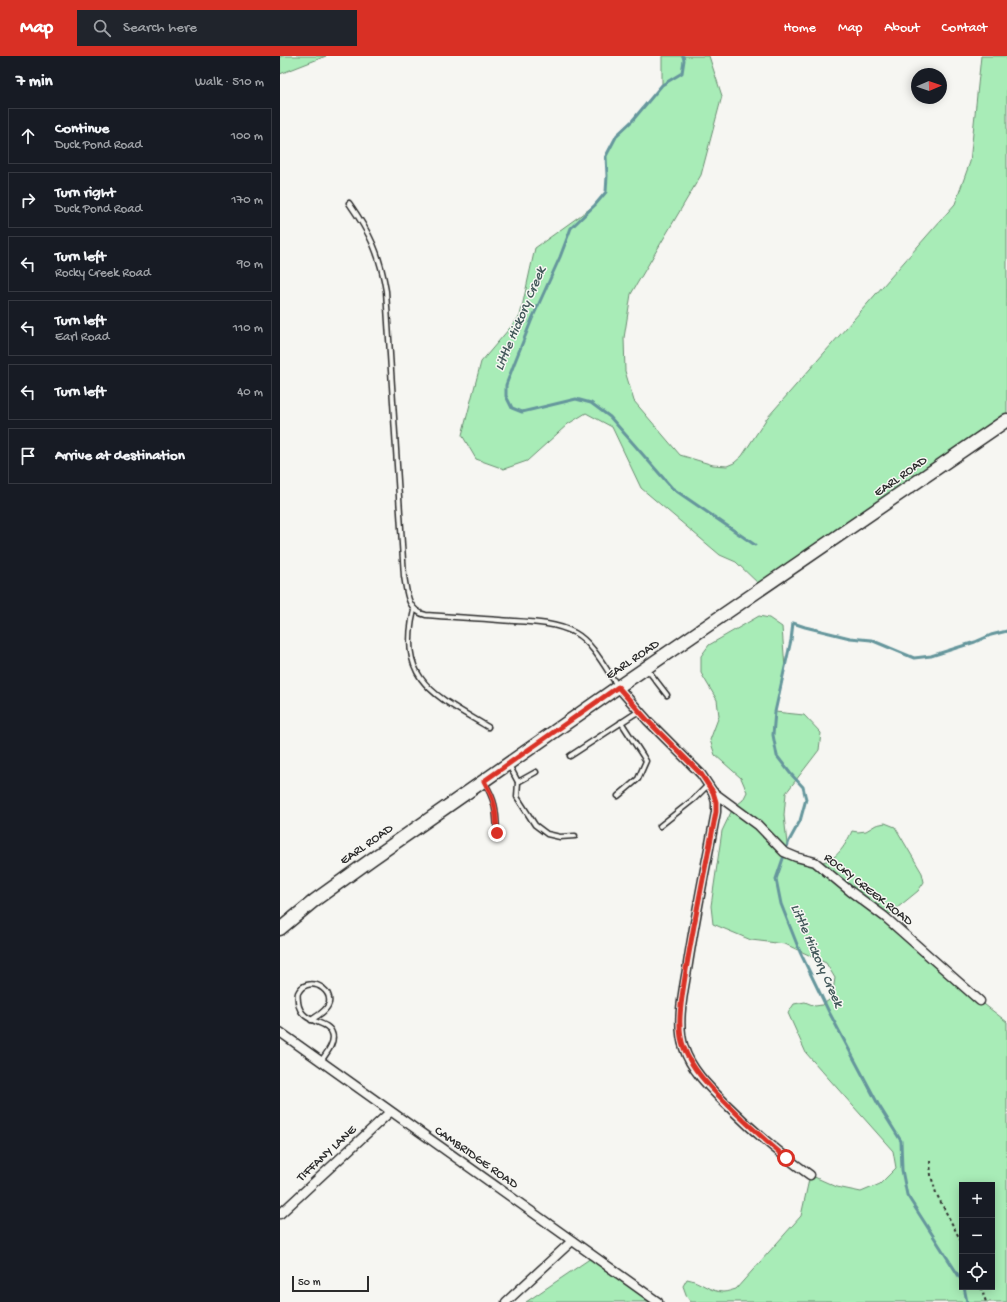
<!DOCTYPE html>
<meta charset="utf-8">
<style>
body{margin:0;font-family:"Gochi Hand",sans-serif;background:#20242c;color:#f1f3f6}
.controls{position:absolute;right:12px;bottom:12px;display:grid;overflow:hidden;border-radius:0px;box-shadow:0 2px 10px #0003}
.controls button{width:36px;height:36px;display:grid;place-items:center;padding:0;border:0;border-bottom:1px solid #363941;background:#171b24;color:#f1f3f6;font:20px sans-serif}
.compass{position:absolute;left:631px;top:12px;width:36px;height:36px;border-radius:50%;background:#171b24;box-shadow:0 2px 10px #0003;rotate:88deg}
.scale{position:absolute;left:12px;bottom:10px;width:77px;box-sizing:border-box;padding-left:4px;border:2px solid #2b2b2b;border-top:0;font-size:11px;line-height:14px;white-space:nowrap;color:#2b2b2b;-webkit-text-stroke:3px #f6f6f2;paint-order:stroke}
.stop{position:absolute;width:12px;height:12px;margin:-9px;border:3px solid #d93025;border-radius:50%;background:#fff}
.stop.end{background:#d93025;border-color:#fff;box-shadow:0 1px 4px #0008}
.list{margin:0;padding:0;list-style:none}
h2{display:flex;justify-content:space-between;align-items:center;height:52px;margin:0;padding:0 16px;font-size:17px}
h2 small{font-size:13px;font-weight:400;color:#9ea1a6}
.list li{display:grid;grid-template-columns:26px 1fr auto;gap:12px;align-items:center;box-sizing:border-box;height:56px;margin:0 8px 8px;padding:0 8px;border:1px solid #363941;border-radius:0px}
.list b{display:block;font-size:15px;white-space:nowrap}
.list p{margin:0;font-size:13px;white-space:nowrap;color:#9ea1a6}
.list em{font-size:13px;font-style:normal;color:#9ea1a6}
.icon{flex:none;width:22px;height:22px;fill:none;stroke:currentColor;stroke-width:2;stroke-linecap:round;stroke-linejoin:round}
.map{position:relative;flex:none;width:727px;height:1246px;overflow:hidden}
header{display:flex;align-items:center;gap:24px;box-sizing:border-box;height:56px;padding:0 20px;background:#d93025;color:#fff}
header strong{font-size:19px}
nav{display:flex;gap:22px;margin-inline-start:auto;font-size:14px}
.search{width:280px;height:36px;background:#20242c;display:flex;align-items:center;gap:10px;box-sizing:border-box;padding:0 14px;border-radius:0px;color:#9ea1a6;font-size:15px}
main{display:flex}
aside{flex:1;background:#171b24}
.map>svg:first-child{display:block}
</style>
<header>
<strong>Map</strong>
<div class="search"><svg class="icon" aria-label="search" viewBox="0 0 24 24"><circle cx="10" cy="10" r="6"/><path d="M15 15l6 6"/></svg>Search here</div>
<nav><a>Home</a><a>Map</a><a>About</a><a>Contact</a></nav>
</header>
<main>
<aside>
<h2>7 min<small>Walk · 510 m</small></h2>
<ul class="list">
<li><svg class="icon" aria-label="ahead" viewBox="0 0 24 24"><path d="M12 20V5M6 11l6-6 6 6"/></svg><div><b>Continue</b><p>Duck Pond Road</p></div><em>100 m</em></li>
<li><svg class="icon" aria-label="right" viewBox="0 0 24 24"><path d="M7 20v-9h11M14 6l5 5-5 5"/></svg><div><b>Turn right</b><p>Duck Pond Road</p></div><em>170 m</em></li>
<li><svg class="icon" aria-label="left" viewBox="0 0 24 24"><path d="M17 20v-9H6M10 6l-5 5 5 5"/></svg><div><b>Turn left</b><p>Rocky Creek Road</p></div><em>90 m</em></li>
<li><svg class="icon" aria-label="left" viewBox="0 0 24 24"><path d="M17 20v-9H6M10 6l-5 5 5 5"/></svg><div><b>Turn left</b><p>Earl Road</p></div><em>110 m</em></li>
<li><svg class="icon" aria-label="left" viewBox="0 0 24 24"><path d="M17 20v-9H6M10 6l-5 5 5 5"/></svg><div><b>Turn left</b></div><em>40 m</em></li>
<li><svg class="icon" aria-label="arrive" viewBox="0 0 24 24"><path d="M6 21V4h12l-3 4 3 4H6"/></svg><div><b>Arrive at destination</b></div></li>
</ul>
</aside>
<div class="map">
<svg width="727" height="1246" viewBox="0 0 727 1246">
<rect width="100%" height="100%" fill="#f6f6f2"/>
<filter id="ink" filterUnits="userSpaceOnUse"><feTurbulence type="fractalNoise" baseFrequency=".025" numOctaves="2"/><feDisplacementMap in="SourceGraphic" scale="8" xChannelSelector="R" yChannelSelector="G"/><feConvolveMatrix kernelMatrix="1 2 1 2 8 2 1 2 1" color-interpolation-filters="sRGB"/></filter>
<g filter="url(#ink)">
<g fill="#a8ecb7" stroke="#6a8c71" fill-rule="evenodd">
<path d="M0,0h46l-46,18z"/>
<path d="M382,0h47l13,40 -21,79 -70,119 -7,44 1,33 9,30 46,54 33,10 14,1 7,-3 8,-7 25,-38 188,-214 15,-42 11,-106h26v364l-244,168 -27,-26 -16,-7 -79,-67 -29,-61 -26,-14 -18,11 -41,37 -23,8 -28,-10 -14,-24 19,-73 39,-46 15,-68 60,-43 11,-13 1,-16 -1,-20 11,-21 15,-14 30,-36z"/>
<path d="M479,560l10,2 13,9 3,42 -10,43 29,3 17,18 -2,17 -33,43 -2,22 4,39c9,2 19,8 28,8 19,2 29,-16 36,-31l6,1 8,-1 10,-6 9,-2 10,4 27,46 2,9 -6,9 -32,26 94,84 27,21v280h-316l-4,-5 -4,-11 4,-7c13,2 23,13 36,13 4,0 9,-2 13,-3l65,-73 9,-41 27,12 24,5 19,-8 16,-16 -3,-17 -87,-98 -18,-40 6,-9 11,-2 10,4 7,-1 10,-7 3,-20 -9,-15 -41,-19 -34,-4 -38,-16 -2,-18 11,-75 11,-23 10,-8 4,-8 -6,-14 -26,-23 -5,-15 9,-24 -2,-16 -16,-27v-17l8,-11zM682,1129h30v102h-30z"/>
<path d="M314,1200l64,46h-132z"/>
</g>
<g fill="none" stroke-linecap="round" stroke-linejoin="round">
<g stroke="#65969c" stroke-width="3">
<path d="M403,0l1,4 -2,13 -20,12 -30,36 -15,14 -11,21 1,20 -1,16 -11,13 -24,23 -11,29 -28,62 -18,45 -8,21v11l6,12 10,4 54,-13 15,4 19,14 62,71 83,57"/>
<path d="M682,1225l-55,-86 -5,-25 -1,-29 -23,-37 -49,-92 -29,-60 -19,-48 -5,-25 13,-38 11,-20 6,-22 -3,-12 -13,-14 -13,-17 -4,-21 2,-23 16,-72 2,-17 12,4 45,11 21,2 43,18 17,-2 44,-14 16,-7 16,-4"/>
<path d="M684,1231l3,15"/>
</g>
<g stroke="#2b2b2b" stroke-width="7">
<g id="lane">
<path d="M69,147c21,30 31,51 37,88l18,285c3,16 3,35 22,39 24,2 49,3 73,5 25,2 54,1 76,13 17,9 31,36 42,52"/>
<path d="M134,554c-17,71 21,85 74,117"/>
<path d="M367,613l20,26"/>
<path d="M290,700l69,-45"/>
<path d="M229,709l9,17 -1,15 18,28 12,9 13,3 15,-1"/>
<path d="M204,726c12,19 12,29 13,51"/>
<path d="M238,726l18,-10"/>
<path d="M338,740l20,-17 8,-18 -3,-5 -22,-34"/>
<path d="M380,770l34,-27 14,-14"/>
<path d="M31,964c6,-4 16,-9 18,-17 2,-12 -11,-21 -22,-18 -4,1 -7,4 -9,8 -1,3 0,6 0,9 3,23 29,17 34,31 4,9 -6,21 -11,28"/>
</g>
</g>
<g stroke="#2b2b2b" stroke-width="11">
<g id="street">
<path d="M338,631l30,34 53,53 12,18 45,33 26,27 12,5 19,5 35,29 35,26 95,84"/>
<path d="M433,736l3,10v10c-10,53 -21,105 -29,158 -4,23 -11,55 -3,78 7,22 26,40 43,57 26,26 53,49 83,70"/>
<path d="M0,976l378,270"/>
<path d="M0,1158l110,-102"/>
<path d="M226,1246l66,-61"/>
</g>
</g>
<g stroke="#2b2b2b" stroke-width="15">
<path id="secondary" d="M0,873l35,-29 57,-41 246,-172 389,-267"/>
</g>
<g stroke="#2b2b2b" stroke-width="2" stroke-dasharray="3 3" stroke-linecap="butt">
<path d="M650,1105l1,15 5,17 26,50"/>
<path d="M701,1231l5,15"/>
</g>
<use href="#lane" stroke="#f6f6f2" stroke-width="4"/>
<use href="#street" stroke="#f6f6f2" stroke-width="8"/>
<use href="#secondary" stroke="#f6f6f2" stroke-width="12"/>
</g>
</g>
<g fill="none" stroke-linecap="round" stroke-linejoin="round" filter="url(#ink)">
<path stroke="#d93025" stroke-width="5" d="M217,777c-1,-23 -1,-31 -13,-52l134,-94 30,34 53,53 12,18 3,10v10c-10,53 -21,105 -30,158 -3,23 -11,56 -2,78 9,23 27,40 44,57 19,19 38,36 58,53"/>
</g>
<g text-anchor="middle" dominant-baseline="central" stroke-width="3" stroke-linejoin="round" paint-order="stroke">
<g font-size="13" fill="#2b2b2b" stroke="#f6f6f2">
<text transform="translate(621 421) rotate(-35)">EARL ROAD</text>
<text transform="translate(353 604) rotate(-34)">EARL ROAD</text>
<text transform="translate(87 789) rotate(-35)">EARL ROAD</text>
<text transform="translate(588 834) rotate(38)">ROCKY CREEK ROAD</text>
<text transform="translate(47 1098) rotate(-43)">TIFFANY LANE</text>
<text transform="translate(196 1102) rotate(35)">CAMBRIDGE ROAD</text>
</g>
<g font-size="14" font-style="italic" fill="#43585a" stroke="#f6f6f2">
<text transform="translate(241 263) rotate(-67)">Little Hickory Creek</text>
<text transform="translate(536 900) rotate(66)">Little Hickory Creek</text>
</g>
</g>
</svg>
<div class="controls">
<button>+</button>
<button>−</button>
<button><svg class="icon" aria-label="locate" viewBox="0 0 24 24"><circle cx="12" cy="12" r="6"/><path d="M12 2v4M12 18v4M2 12h4M18 12h4"/></svg></button>
</div>
<svg class="compass" viewBox="-18 -18 36 36"><path d="M0-13l5 13h-10z" fill="#e53935"/><path d="M0 13l5-13h-10z" fill="#9ea1a6"/></svg>
<div class="scale">50 m</div>
<div class="stop" style="left:506px;top:1102px"></div>
<div class="stop end" style="left:217px;top:777px"></div>
</div>
</main>
